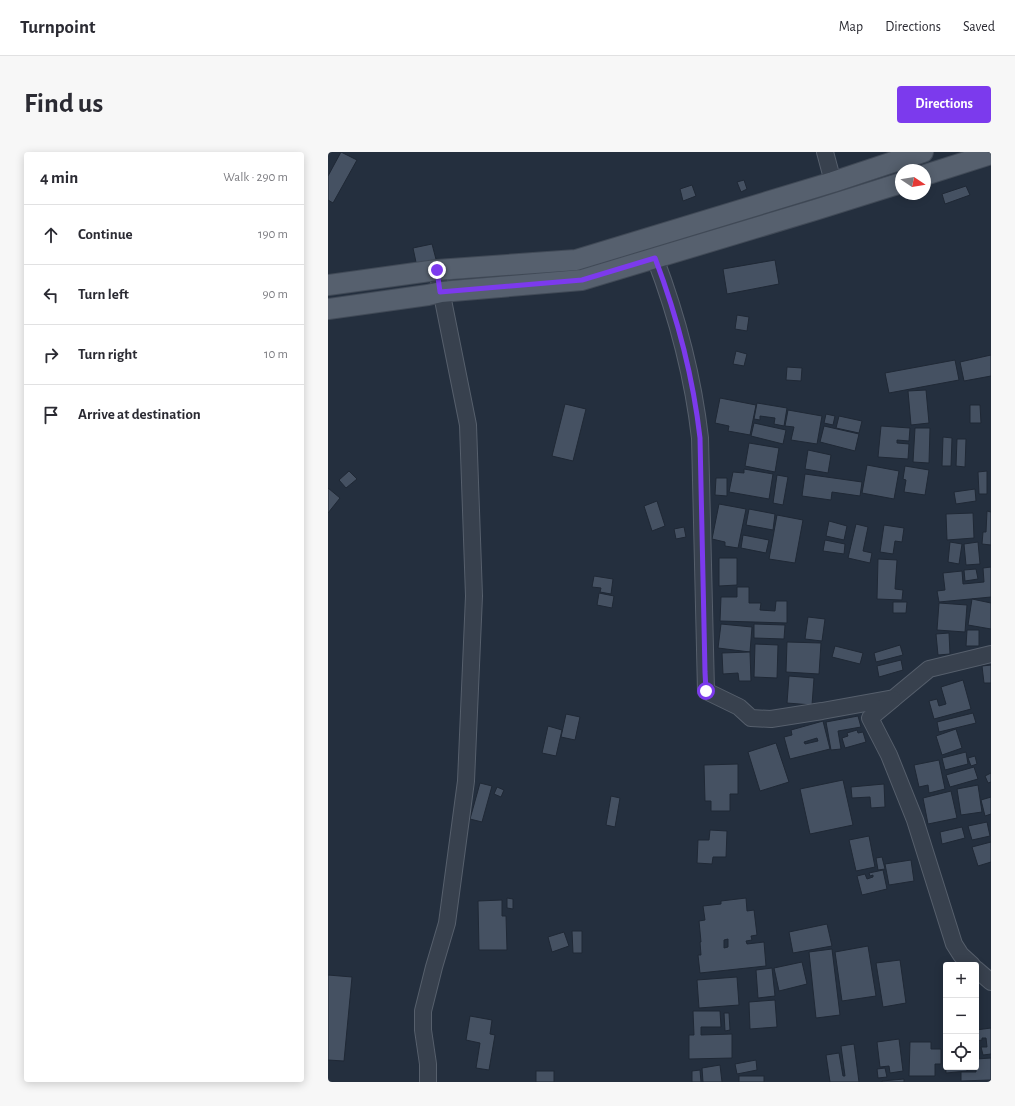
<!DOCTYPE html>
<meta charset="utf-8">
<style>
body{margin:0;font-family:"Alegreya Sans",sans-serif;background:#f7f7f7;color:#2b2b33}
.controls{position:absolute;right:12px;bottom:12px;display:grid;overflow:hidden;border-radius:4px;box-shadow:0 2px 10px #0003}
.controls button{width:36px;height:36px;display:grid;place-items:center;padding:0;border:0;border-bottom:1px solid #e1e1e2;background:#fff;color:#2b2b33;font:20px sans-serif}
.compass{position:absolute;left:567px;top:12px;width:36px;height:36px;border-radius:50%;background:#fff;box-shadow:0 2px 10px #0003;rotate:102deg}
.stop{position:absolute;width:12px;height:12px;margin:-9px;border:3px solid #7c3aed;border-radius:50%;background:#fff}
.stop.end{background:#7c3aed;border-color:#fff;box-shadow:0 1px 4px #0008}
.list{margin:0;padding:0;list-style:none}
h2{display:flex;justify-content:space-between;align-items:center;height:52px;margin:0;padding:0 16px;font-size:17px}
h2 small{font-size:13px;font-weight:400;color:#7c7c81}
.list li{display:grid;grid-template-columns:26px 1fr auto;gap:12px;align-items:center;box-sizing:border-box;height:60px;padding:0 16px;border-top:1px solid #e1e1e2}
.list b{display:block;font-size:15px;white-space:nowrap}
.list em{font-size:13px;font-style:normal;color:#7c7c81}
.icon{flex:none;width:22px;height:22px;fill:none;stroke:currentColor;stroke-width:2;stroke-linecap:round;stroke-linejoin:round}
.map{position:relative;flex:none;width:663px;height:930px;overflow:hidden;border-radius:4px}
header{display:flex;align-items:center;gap:24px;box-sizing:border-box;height:56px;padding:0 20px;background:#fff;border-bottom:1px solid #e1e1e2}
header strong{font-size:19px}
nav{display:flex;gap:22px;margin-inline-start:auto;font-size:14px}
.intro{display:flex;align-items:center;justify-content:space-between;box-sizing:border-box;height:96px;padding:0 24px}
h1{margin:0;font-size:28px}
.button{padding:10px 18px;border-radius:4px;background:#7c3aed;color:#fff;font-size:14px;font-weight:700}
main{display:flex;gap:24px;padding:0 24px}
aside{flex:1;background:#fff;border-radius:4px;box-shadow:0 2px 10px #0003}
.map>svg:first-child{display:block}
</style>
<header>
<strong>Turnpoint</strong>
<nav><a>Map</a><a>Directions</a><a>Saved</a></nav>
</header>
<div class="intro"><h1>Find us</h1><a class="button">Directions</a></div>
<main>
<aside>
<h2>4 min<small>Walk · 290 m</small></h2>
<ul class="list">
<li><svg class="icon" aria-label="ahead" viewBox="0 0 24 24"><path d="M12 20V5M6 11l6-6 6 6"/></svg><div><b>Continue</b></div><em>190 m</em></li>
<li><svg class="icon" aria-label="left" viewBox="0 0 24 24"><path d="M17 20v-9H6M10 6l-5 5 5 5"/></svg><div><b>Turn left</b></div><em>90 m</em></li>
<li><svg class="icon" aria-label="right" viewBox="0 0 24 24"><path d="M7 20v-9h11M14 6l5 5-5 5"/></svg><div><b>Turn right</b></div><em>10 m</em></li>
<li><svg class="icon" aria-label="arrive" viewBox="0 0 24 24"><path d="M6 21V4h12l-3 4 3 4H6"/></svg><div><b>Arrive at destination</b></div></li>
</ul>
</aside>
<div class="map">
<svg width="663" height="930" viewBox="0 0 663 930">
<rect width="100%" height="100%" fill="#242f3e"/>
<g fill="#455162" stroke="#1f2835" fill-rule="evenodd">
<path d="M13,0l16,8 -24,43 -5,-3v-24z"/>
<path d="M416,28l3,9 -6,3 -4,-10z"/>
<path d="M364,33l4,11 -13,5 -3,-12z"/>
<path d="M638,34l4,9 -25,9 -3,-10z"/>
<path d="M104,92l5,19 -20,4 -4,-19z"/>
<path d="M447,108l4,24 -52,10 -4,-25z"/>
<path d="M409,163l12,2 -2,14 -12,-2z"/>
<path d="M408,199l11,3 -3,12 -11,-2z"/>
<path d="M663,203v21l-27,5 -4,-19z"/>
<path d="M627,208l4,20 -70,13 -4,-20z"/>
<path d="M459,215l15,1 -1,13 -15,-1z"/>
<path d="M598,238l3,33 -18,2 -3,-34z"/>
<path d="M392,246l36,7 -6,30 -22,-4 1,-5 -14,-3z"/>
<path d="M429,251l30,5 -3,18 -10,-2 1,-6 -15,-2v4l-6,-1z"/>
<path d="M237,252l21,5 -13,52 -21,-5z"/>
<path d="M642,253h10l1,18h-11z"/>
<path d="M460,258l34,6 -5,28 -26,-4 3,-13 -9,-1z"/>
<path d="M498,262l9,2 -2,9 -9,-2z"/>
<path d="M511,264l23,5 -3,12 -23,-5z"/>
<path d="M426,271l32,7 -3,14 -32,-8z"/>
<path d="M496,274l35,8 -4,17 -35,-9z"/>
<path d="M553,274l29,2 -1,13 -12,-1v3l12,1 -1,15 -30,-2z"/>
<path d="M587,276h15l-1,35 -16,-1z"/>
<path d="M615,285l9,1 -1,28h-9z"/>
<path d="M629,287h9l-1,28 -9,-1z"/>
<path d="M421,291l30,5 -4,24 -30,-6z"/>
<path d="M480,298l23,5 -3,18 -23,-4z"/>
<path d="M539,313l32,6 -5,28 -32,-6z"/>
<path d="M577,314l24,4 -4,25 -21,-3 2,-12 -3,-1z"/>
<path d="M416,317l29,5 -4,25 -40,-7 4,-20 11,1z"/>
<path d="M21,319l8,8 -11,9 -7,-8z"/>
<path d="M659,319v23h-8l-1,-22z"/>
<path d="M477,322l57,8 -2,14 -28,-4 -1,8 -29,-4z"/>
<path d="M449,323l11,2 -5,28 -10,-2z"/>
<path d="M388,326h11v18l-12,-1z"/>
<path d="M0,336l12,10 -12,15z"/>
<path d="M647,337l1,12 -20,3 -2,-12z"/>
<path d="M329,349l8,25 -13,5 -8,-25z"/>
<path d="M391,352l27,5 -8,39 -13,-2v-4l-13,-3z"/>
<path d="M421,357l26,5 -2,16 -27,-5z"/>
<path d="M659,359l4,1v33l-9,-1 1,-12h3z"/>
<path d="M645,361l1,25 -27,2 -1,-26z"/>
<path d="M449,363l26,5 -8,43 -26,-4z"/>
<path d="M501,369l18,5 -3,14 -18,-4z"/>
<path d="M528,372l12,3 -5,24 9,2 -2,10 -22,-5z"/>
<path d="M556,373l20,3 -2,14 -7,-1 -2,13 -13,-2z"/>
<path d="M356,375l2,10 -10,2 -2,-10z"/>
<path d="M415,383l26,5 -3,13 -25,-5z"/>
<path d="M497,388l20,4 -1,10 -21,-3z"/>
<path d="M622,390l12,2 -3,20 -11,-2z"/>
<path d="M650,390l2,22 -14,1 -2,-21z"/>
<path d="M391,406h18v27l-18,1z"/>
<path d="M550,407l19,1 -2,29 8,1 -1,10 -25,-1z"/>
<path d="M663,415v30l-52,5 -2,-11 8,-1 -2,-17 19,-2 1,13 21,-2 -1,-14z"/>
<path d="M648,417l2,10 -13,2 -1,-11z"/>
<path d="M266,424l19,3 -2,15 -11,-2 1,-4 -9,-1z"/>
<path d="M409,435h12v16h12l-1,7 15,1 1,-10h11v22l-67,-2 1,-24h16z"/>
<path d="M271,441l15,3 -2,12 -15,-3z"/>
<path d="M644,447l19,4v26l-23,-4z"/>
<path d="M565,450h14l-1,11h-13z"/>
<path d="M611,451l28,2 -2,27 -28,-2z"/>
<path d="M480,465l17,2 -3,22 -17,-2z"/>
<path d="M393,472l31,3 -2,25 -32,-4z"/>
<path d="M426,472l31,1 -1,14 -30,-1z"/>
<path d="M639,478h12v16h-13z"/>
<path d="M621,481l1,21 -12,1 -2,-21z"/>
<path d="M459,490l34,1 -2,31 -33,-2z"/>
<path d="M427,492l23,1 -1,33 -23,-1z"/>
<path d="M572,493l3,10 -27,7 -2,-9z"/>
<path d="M507,494l28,7 -3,11 -28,-7z"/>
<path d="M422,500l1,29h-12l-1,-8 -15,1 -1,-21z"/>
<path d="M573,508l2,10 -24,7 -2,-11z"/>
<path d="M663,513v18h-7l-2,-17z"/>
<path d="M461,524l25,2 -2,27 -25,-2z"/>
<path d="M635,528l8,29 -37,10 -5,-18 8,-2 2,7 7,-2 -5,-17z"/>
<path d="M645,561l3,10 -37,9 -2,-10z"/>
<path d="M238,562l14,3 -5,23 -14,-3z"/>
<path d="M530,564l3,11 -23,4 3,18 -10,1 -5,-28z"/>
<path d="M495,569l7,28 -40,10 -6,-22 8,-2 -1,-5zM489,586l1,3 -13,3 -1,-2z"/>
<path d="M220,574l14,4 -6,26 -14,-3z"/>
<path d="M628,577l6,19 -20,7 -6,-19z"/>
<path d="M529,578l1,3 5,-1 3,10 -21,6 -3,-10 6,-2 -1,-3z"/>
<path d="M448,591l13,39 -29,9 -12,-39z"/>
<path d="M638,600l2,12 -23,6 -3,-12z"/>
<path d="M647,604l2,8 -6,2 -3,-8z"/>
<path d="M611,608l6,29 -16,4 -1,-8 -9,2 -5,-22z"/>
<path d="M410,612v30h-8v17h-19v-10h-6l-1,-36z"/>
<path d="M646,615l4,12 -28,8 -4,-12z"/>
<path d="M663,621v9l-3,1 -3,-7z"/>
<path d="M515,628l10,45 -43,9 -10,-45z"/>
<path d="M152,631l12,3 -10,36 -12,-3z"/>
<path d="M556,632l1,23 -14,1 -1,-11 -18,1 -1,-11z"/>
<path d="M650,633l4,27 -21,3 -4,-26z"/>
<path d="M169,635l7,3 -3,7 -7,-3z"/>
<path d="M623,639l6,27 -29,6 -5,-26z"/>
<path d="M283,644l9,2 -5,29 -9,-2z"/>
<path d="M663,645v17l-6,2 -4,-16z"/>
<path d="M659,670l3,14 -18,4 -4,-14z"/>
<path d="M634,675l3,11 -23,6 -2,-12z"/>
<path d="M382,678l17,1 -1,26h-13l-1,7 -15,-1 1,-23h11z"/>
<path d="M541,684l6,31 -19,4 -7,-31z"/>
<path d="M663,690v20l-13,4 -6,-19z"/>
<path d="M554,705l3,12 -7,1 -2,-12z"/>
<path d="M583,708l3,21 -25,4 -4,-21z"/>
<path d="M555,718l4,19 -25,6 -5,-19 8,-2 2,5 6,-2v-2l-3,1 -1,-3z"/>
<path d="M179,746l6,1v10l-6,-1z"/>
<path d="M418,746l1,13 7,-1 3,25 -6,1 1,4 -6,1 1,3 17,-2 2,24 -66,7 -2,-18h3l-1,-13h1l-2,-21 6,-1 -2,-14 18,-2v-3zM400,787v8l-4,1v-8z"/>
<path d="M174,748v16h4l1,34h-28l-1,-49z"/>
<path d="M499,772l5,22 -39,7 -4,-21z"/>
<path d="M244,779h10v22h-9z"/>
<path d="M236,780l5,14 -17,6 -4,-15z"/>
<path d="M540,794l8,50 -34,5 -7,-49z"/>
<path d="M504,797l8,66 -24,3 -7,-66z"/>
<path d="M572,808l6,43 -23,4 -7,-44z"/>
<path d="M474,810l5,22 -28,7 -5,-23z"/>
<path d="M444,816l3,28 -17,2 -2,-28z"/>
<path d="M0,823l24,2 -8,84 -16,-1z"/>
<path d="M409,825l2,28 -40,3 -2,-28z"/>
<path d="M447,848l2,27 -27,2 -1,-27z"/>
<path d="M365,859h27l1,16h-20v8l31,-1v24l-43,1v-24h5z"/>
<path d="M396,861h5l1,17 -5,1z"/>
<path d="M142,864l22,4 -2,14 5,1 -6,35 -13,-2 4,-25 -14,-3z"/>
<path d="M663,876v26l-8,1 -2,-8h6l-1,-9h-4v2l-6,1v-11z"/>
<path d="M571,887l4,32 -13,2 -1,-7 -9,1 -3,-25z"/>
<path d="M616,889h2v26h21v4l-21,2z"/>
<path d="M582,890h21v7h10v15h-6v12h-26z"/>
<path d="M648,891h2l1,15h-3z"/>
<path d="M526,892l5,38h-29l-4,-27 13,-2 4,23h2l-4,-30z"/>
<path d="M663,906v22l-30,1v-9h15v-13z"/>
<path d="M428,908l1,10 -20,4 -2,-10z"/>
<path d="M392,913l2,17h-19l-1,-14z"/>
<path d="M557,916l2,9 -9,1 -1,-9z"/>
<path d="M372,918l1,12h-9v-11z"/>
<rect x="208" y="919" width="18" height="11"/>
<rect x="411" y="924" width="25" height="6"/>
<path d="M576,927v3h-22v-1z"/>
</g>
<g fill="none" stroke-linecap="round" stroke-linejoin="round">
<g stroke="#565f6c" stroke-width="18">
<g id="minor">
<path d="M497,0l8,30"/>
<path d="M327,106c22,58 38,118 45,180l6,253 33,16 12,11 20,1 51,-8 72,-13 35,-29 62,-15"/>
<path d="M565,547l-23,19 19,37 26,65 39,124 7,11 11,10"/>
<path d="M648,817l15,13"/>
<path d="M100,930v-18l-5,-34v-19l11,-44 13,-44 19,-142 8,-185 -6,-171 -31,-155"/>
</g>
</g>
<g stroke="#414a57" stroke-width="22">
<g id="major">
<path d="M597,23l66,-21"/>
<path d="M0,133l109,-15 139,-10 257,-78 90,-30"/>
<path d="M0,157l100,-14 13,-3 141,-12 233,-70 86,-27"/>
</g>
</g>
<use href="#minor" stroke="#38414e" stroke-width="16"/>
<use href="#major" stroke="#56606e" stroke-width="20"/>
</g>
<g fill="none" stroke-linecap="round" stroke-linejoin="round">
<path stroke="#7c3aed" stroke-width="5" d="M109,118l3,22 142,-12 73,-22c22,58 38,118 45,180l5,234 1,19"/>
</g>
</svg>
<div class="controls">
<button>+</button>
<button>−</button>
<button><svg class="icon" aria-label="locate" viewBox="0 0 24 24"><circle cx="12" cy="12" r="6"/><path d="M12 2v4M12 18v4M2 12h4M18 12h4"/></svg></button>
</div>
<svg class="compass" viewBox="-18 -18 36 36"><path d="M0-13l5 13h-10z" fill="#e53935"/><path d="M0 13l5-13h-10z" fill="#7c7c81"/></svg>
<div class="stop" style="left:378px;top:539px"></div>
<div class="stop end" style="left:109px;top:118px"></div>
</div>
</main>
